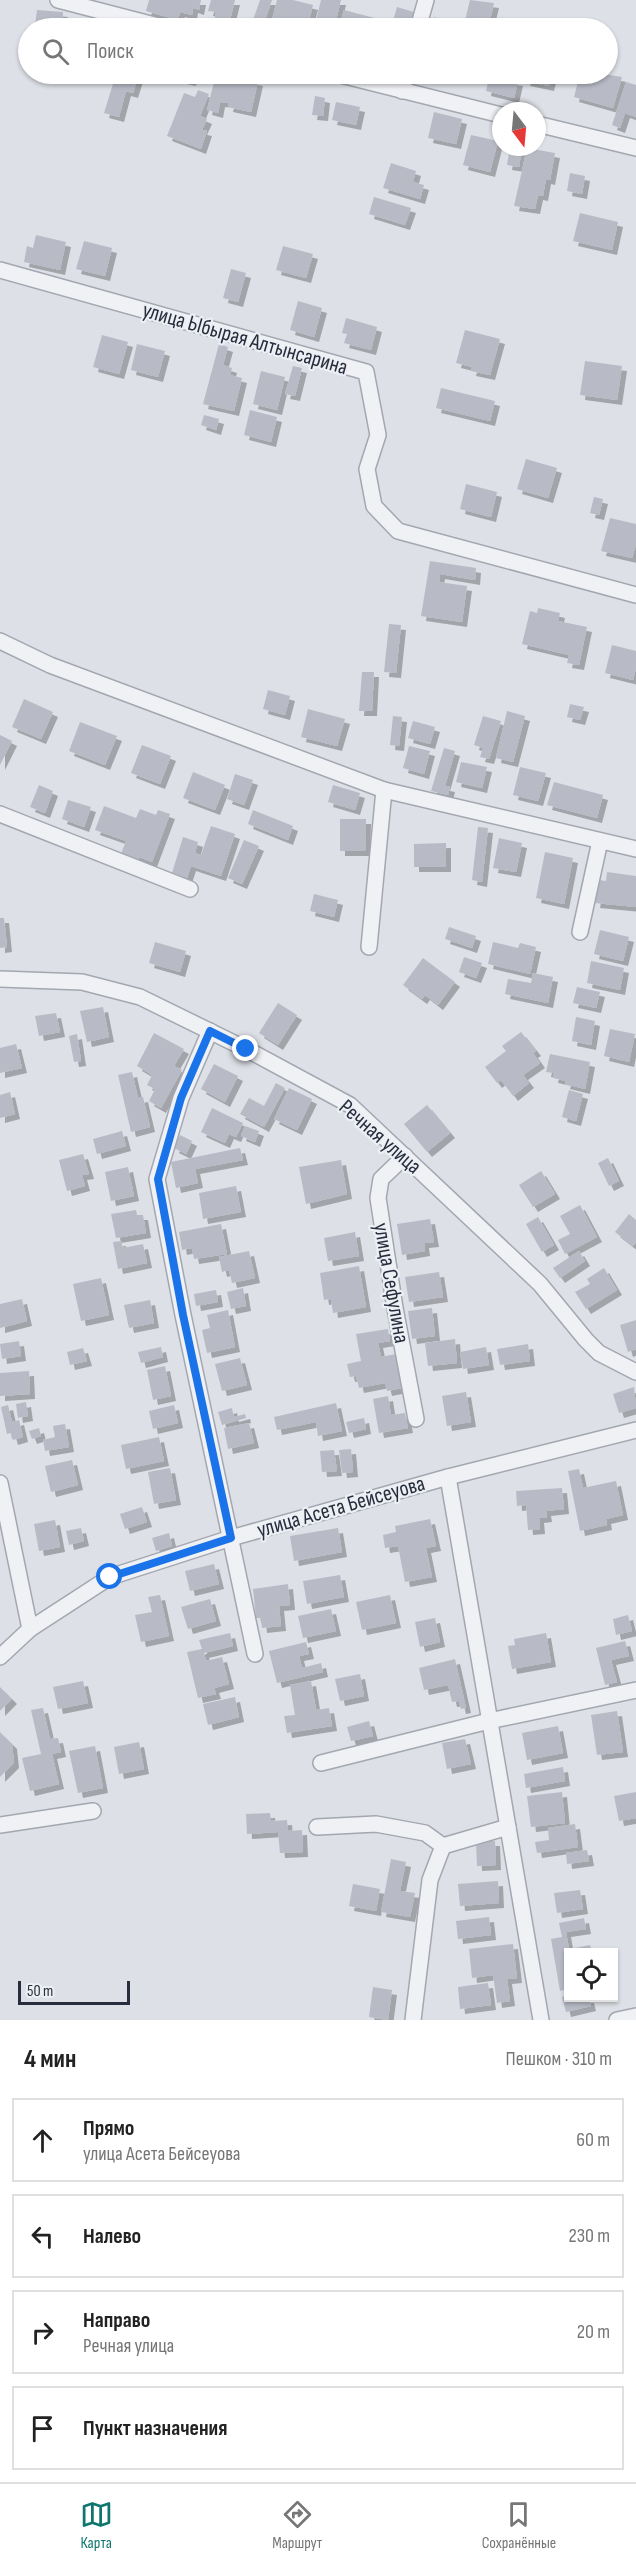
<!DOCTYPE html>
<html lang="ru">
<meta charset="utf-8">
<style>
body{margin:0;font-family:"Sofia Sans Condensed",sans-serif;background:#f6f6f6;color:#222}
.controls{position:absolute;right:18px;bottom:18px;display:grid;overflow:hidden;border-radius:0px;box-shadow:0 2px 4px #0004}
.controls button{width:54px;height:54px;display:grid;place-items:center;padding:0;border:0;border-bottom:2px solid #e0e0e0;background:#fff;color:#222;font:30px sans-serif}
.compass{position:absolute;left:492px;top:102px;width:54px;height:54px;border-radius:50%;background:#fff;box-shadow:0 2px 4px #0004;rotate:164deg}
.scale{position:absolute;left:18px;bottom:15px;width:112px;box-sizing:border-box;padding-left:6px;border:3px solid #272d3c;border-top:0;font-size:16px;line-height:21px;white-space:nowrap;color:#272d3c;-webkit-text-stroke:4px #eceff4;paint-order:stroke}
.stop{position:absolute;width:18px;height:18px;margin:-14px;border:4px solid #1a73e8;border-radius:50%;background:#fff}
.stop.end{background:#1a73e8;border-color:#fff;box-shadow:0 2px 6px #0008}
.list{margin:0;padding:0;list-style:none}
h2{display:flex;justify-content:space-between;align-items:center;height:78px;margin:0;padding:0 24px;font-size:26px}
h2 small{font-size:20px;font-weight:400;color:#767676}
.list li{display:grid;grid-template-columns:39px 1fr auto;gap:18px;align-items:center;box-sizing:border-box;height:84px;margin:0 12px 12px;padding:0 12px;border:2px solid #e0e0e0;border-radius:0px}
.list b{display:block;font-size:22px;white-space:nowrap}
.list p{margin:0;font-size:20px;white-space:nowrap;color:#767676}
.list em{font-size:20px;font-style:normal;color:#767676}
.icon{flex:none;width:33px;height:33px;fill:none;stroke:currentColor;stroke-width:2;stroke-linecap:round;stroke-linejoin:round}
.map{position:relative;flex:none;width:636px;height:2020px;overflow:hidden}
.search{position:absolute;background:#fff;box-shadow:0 2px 4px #0004;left:18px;right:18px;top:18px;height:66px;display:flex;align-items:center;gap:15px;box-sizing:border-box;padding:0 21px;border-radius:33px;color:#767676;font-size:22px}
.sheet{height:462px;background:#fff}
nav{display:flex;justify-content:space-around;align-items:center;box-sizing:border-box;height:84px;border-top:2px solid #e0e0e0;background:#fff;font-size:16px;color:#767676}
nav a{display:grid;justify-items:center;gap:3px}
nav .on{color:#0f766e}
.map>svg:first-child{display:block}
</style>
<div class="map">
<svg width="636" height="2020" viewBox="0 0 636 2020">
<defs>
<filter id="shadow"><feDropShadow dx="5" dy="5" stdDeviation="0" flood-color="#0004"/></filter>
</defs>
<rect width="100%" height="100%" fill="#dde0e6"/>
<g fill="#b8bbc6" filter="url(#shadow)">
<path d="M149,0h52l-2,10 -6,-2 -1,7 -12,-3 -2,8 -32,-9z"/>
<path d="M211,0h24l-6,24 -15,-4 2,-8 -8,-1z"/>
<path d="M260,0h12l-8,23 -11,-3z"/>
<path d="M277,0h16l20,5 -6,23h-23l-13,-3z"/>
<path d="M321,0h20l-7,28h-20z"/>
<path d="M470,0l24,3 -6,25 -24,-3z"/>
<path d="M397,7l17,5 -4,16h-19z"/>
<path d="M37,10l26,2 -1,15 -27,-2z"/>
<path d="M344,10l42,11 -2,7h-45z"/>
<path d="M434,17l12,4 -2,7h-13z"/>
<path d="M116,74h23l-6,19 -7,-2 -7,26 -15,-4z"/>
<path d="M158,74h34l-1,7z"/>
<path d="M216,74l42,7 -7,31 -23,-5 1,-4 -9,-1 -2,11 -11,-3z"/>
<path d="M490,74h21l-1,6 8,1 -4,17 -28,-7z"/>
<path d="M527,74h25l-3,12 -24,-5z"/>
<path d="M580,74l21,5 2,-5 19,3 -9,31 -39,-11z"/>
<path d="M626,82l10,3v32l-11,-4 -5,15 -8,-3z"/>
<path d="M198,90l11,4 -9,22 7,3 -5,11 5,1 -6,18 -34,-13 17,-43 11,4z"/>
<path d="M315,96l10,2 -2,18 -11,-1z"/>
<path d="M336,102l24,5 -4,18 -24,-5z"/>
<path d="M434,112l28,7 -6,25 -28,-6z"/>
<path d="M471,135l27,6 -8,31 -27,-7z"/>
<path d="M510,147h12l-3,20 -12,-2z"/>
<path d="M527,148l28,5 -5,27 -4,-1 -3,17 -5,-1 -3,14 -21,-3z"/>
<path d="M391,163l25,8 -3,11 11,3 -4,14 -37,-11z"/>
<path d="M570,173l15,3 -3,18 -15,-3z"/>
<path d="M374,197l37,11 -6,17 -36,-11z"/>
<path d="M580,213l38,9 -6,28 -39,-9z"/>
<path d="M36,235l30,7 -6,28 -36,-8 3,-16 6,2z"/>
<path d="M84,241l28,7 -7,28 -29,-7z"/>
<path d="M283,246l30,8 -7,24 -30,-8z"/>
<path d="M231,269l15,4 -8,29 -15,-4z"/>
<path d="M298,301l24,7 -8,29 -24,-7z"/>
<path d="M346,318l31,9 -6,23 -27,-7 3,-9 -5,-1z"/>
<path d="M465,330l35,9 -10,36 -19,-4 1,-4 -16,-4z"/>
<path d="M102,335l26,7 -9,32 -26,-7z"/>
<path d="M137,344l28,7 -7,26 -27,-7z"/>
<path d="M219,344l9,3 -5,18 9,3 -2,7 12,3 -8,33 -31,-7z"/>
<path d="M585,361l37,5 -5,34 -37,-5z"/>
<path d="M293,366l9,2 -7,28 -10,-2z"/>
<path d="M261,371l24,6 -8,33 -24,-6z"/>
<path d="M441,388l54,13 -5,20 -54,-13z"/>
<path d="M250,410l27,7 -6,25 -27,-7z"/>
<path d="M204,415l15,4 -3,11 -15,-5z"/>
<path d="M526,459l31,9 -9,30 -31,-9z"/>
<path d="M466,484l31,8 -6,25 -31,-8z"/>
<path d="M594,497l9,2 -4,16 -9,-2z"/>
<path d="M610,518l26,6v20l-4,14 -31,-7z"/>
<path d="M430,561l46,7 -1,12 -35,-6 -1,8 28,4 -5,36 -41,-6z"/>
<path d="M538,608l22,5 -2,8 29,6 -8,38 -12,-2 2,-8 -47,-11 8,-33 7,2z"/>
<path d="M389,624l12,1 -5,48 -12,-1z"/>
<path d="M612,645l24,6v17l-3,12 -28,-7z"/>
<path d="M362,672h12l-2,39h-13z"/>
<path d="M268,690l22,6 -5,19 -22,-6z"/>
<path d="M24,699l29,13 -12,27 -29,-12z"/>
<path d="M570,704l14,3 -4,13 -13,-3z"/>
<path d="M308,709l37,10 -8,27 -36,-9z"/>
<path d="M507,711l18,5 -12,46 -17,-4z"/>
<path d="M393,716l9,1 -3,29 -9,-1z"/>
<path d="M483,716l18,5 -12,38 -9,-2 3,-9 -9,-3z"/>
<path d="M413,721l22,6 -5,17 -22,-6z"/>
<path d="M80,722l37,14 -12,29 -36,-14z"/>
<path d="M0,735l12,6 -12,24z"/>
<path d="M142,745l29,11 -11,28 -29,-11z"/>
<path d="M409,746l21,5 -6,23 -21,-6z"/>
<path d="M444,748l11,3 -10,35 5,1 -2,8 -17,-4z"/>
<path d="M461,762l26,5 -5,21 -26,-6z"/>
<path d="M520,767l26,6 -8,28 -25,-6z"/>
<path d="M193,772l32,13 -10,25 -32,-12z"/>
<path d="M235,774l18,6 -9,25 -17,-6z"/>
<path d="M554,782l49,13 -6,23 -50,-13z"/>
<path d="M39,785l14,6 -8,22 -15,-6z"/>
<path d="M333,785l27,8 -5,17 -27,-8z"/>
<path d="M68,800l23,7 -7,20 -22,-8z"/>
<path d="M104,806l32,12 4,-9 16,6 2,-5 12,4 -18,48 -13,-5 -1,3 -17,-6 5,-13 -31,-11z"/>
<path d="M253,810l40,16 -5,14 -40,-16z"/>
<path d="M340,819h26l-1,32h-25z"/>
<path d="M211,826l24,8 -14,42 -30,-10 -4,12 -15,-5 11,-36 15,5 -3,11 6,2z"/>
<path d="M478,827l10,1 -6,54 -10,-2z"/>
<path d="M499,838l23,5 -6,29 -23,-4z"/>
<path d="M244,840l15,6 -17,38 -14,-6z"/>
<path d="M446,843v24h-32v-23z"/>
<path d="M545,852l28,6 -9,46 -28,-6z"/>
<path d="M607,872l29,4v31l-41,-4 4,-23 7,1z"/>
<path d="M314,894l24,6 -4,17 -24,-6z"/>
<path d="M0,918h4l3,29 -7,1z"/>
<path d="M449,927l27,9 -4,12 -27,-9z"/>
<path d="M600,930l29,7 -6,24 -29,-7z"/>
<path d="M155,942l31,9 -6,21 -31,-9z"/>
<path d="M493,942l25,6 2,-5 16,4 -6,27 -42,-10z"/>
<path d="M464,957l18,6 -6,15 -17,-6z"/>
<path d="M423,958l32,24 -17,23 -13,-10 -3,4 -19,-14z"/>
<path d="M591,961l33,7 -4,22 -33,-7z"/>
<path d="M533,973l20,4 -5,26 -43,-9 3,-15 23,4z"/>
<path d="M577,987l23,5 -4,16 -23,-5z"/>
<path d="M278,1003l19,12 -19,30 -19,-12z"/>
<path d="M103,1007l6,30 -22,5 -7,-31z"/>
<path d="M56,1013l4,19 -21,4 -4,-20z"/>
<path d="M576,1017l19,4 -4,24 -19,-4z"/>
<path d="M610,1029l25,5 -6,28 -25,-6z"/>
<path d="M521,1032l15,19 -3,2 7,10 -17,12 6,8 -16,13 -12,-16 -4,3 -12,-16 21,-16 -4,-5z"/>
<path d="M154,1033l30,16 -10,17 8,4 -21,38 -12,-7 6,-12 -8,-4 5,-10 -15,-9z"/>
<path d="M77,1034l4,27 -7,1 -5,-26z"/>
<path d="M16,1044l6,24 -22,5v-25z"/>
<path d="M550,1054l40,8 -5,27 -20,-5 1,-3 -13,-3 1,-5 -8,-1z"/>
<path d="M214,1064l24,12 -13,26 -24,-13z"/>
<path d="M132,1072l6,26 5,-1 7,30 -19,5 -13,-57z"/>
<path d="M276,1083l9,5 -21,39 -24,-13 9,-16 15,8z"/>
<path d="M289,1088l23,11 -15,31 -23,-11z"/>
<path d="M569,1090l14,4 -7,27 -14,-4z"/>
<path d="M10,1092l5,22 -15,4v-23z"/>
<path d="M427,1105l23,28 -23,19 -23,-28z"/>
<path d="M212,1108l31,15 -7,14 -7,-3 -4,9 -24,-11z"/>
<path d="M245,1126l14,5 -4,11 -14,-6z"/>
<path d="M122,1131l4,15 -29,8 -4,-15z"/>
<path d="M180,1135l12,6 -6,13 -12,-6z"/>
<path d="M240,1148l3,12 -48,9 3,14 -22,5 -5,-26z"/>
<path d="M83,1154l6,20 -7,1 3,11 -18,5 -8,-31z"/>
<path d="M608,1158l11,23 -10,5 -11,-23z"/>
<path d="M341,1160l6,34 -41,10 -7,-37z"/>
<path d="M128,1167l6,29 -23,5 -6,-29z"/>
<path d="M541,1171l14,23 -22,13 -14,-22z"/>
<path d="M236,1186l5,26 -38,7 -4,-26z"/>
<path d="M580,1205l17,32 -32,17 -7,-14 12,-6 -10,-18z"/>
<path d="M136,1210l1,5h6l3,18 -30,5 -5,-24z"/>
<path d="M629,1214l7,6v22l-3,4 -18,-14z"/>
<path d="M538,1217l16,28 -12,7 -16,-28z"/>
<path d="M430,1219l4,23 -10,1 1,8 -23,4 -5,-31z"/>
<path d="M221,1224l6,30 -33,5 -2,-11 -10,2 -3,-18z"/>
<path d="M355,1232l4,24 -31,5 -4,-23z"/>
<path d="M121,1241l2,7 20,-4 4,19 -29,6 -5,-27z"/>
<path d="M249,1251l6,27 -23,5 -3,-13 -7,2 -3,-15z"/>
<path d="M579,1251l6,10 -25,17 -7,-10z"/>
<path d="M359,1266l7,41 -33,6 -2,-14 -7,1 -4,-27z"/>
<path d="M604,1268l13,22 -31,19 -11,-17 15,-8 -3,-5z"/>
<path d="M439,1272l4,25 -34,5 -4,-25z"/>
<path d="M101,1278l8,37 -28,6 -8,-37z"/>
<path d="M243,1288l3,18 -15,3 -4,-17z"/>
<path d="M216,1290l2,12 -22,4 -2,-12z"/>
<path d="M22,1299l5,22 -27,7v-24z"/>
<path d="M150,1300l4,23 -25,5 -5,-23z"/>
<path d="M432,1308l3,28 -23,3 -4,-28z"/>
<path d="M228,1310l7,37 -28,6 -5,-23 8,-2 -3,-13z"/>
<path d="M636,1320v29l-8,3 -8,-27z"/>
<path d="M388,1329l2,12 -12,2 3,14 15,-3 6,34 -15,3 -2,-8 -26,5 -3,-12 -6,1 -3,-13 14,-3 -5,-27z"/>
<path d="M455,1339l2,24 -29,3 -3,-23z"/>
<path d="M19,1341l2,15 -19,3 -2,-15z"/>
<path d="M528,1344l2,17 -30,4 -3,-16z"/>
<path d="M161,1347l2,10 -22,6 -3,-11z"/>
<path d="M486,1347l3,18 -26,4 -3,-17z"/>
<path d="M83,1348l4,13 -17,4 -3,-13z"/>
<path d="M240,1358l7,27 -25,6 -7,-27z"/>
<path d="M165,1366l6,30 -18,4 -6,-30z"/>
<path d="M29,1371l1,23 -30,2v-23z"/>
<path d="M634,1387l2,21 -17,5 -6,-19z"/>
<path d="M466,1392l5,30 -24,4 -5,-30z"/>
<path d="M388,1396l3,19 14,-2 3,15 -29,5 -6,-34z"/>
<path d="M26,1402l2,14 -10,2 -2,-14z"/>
<path d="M336,1403l6,28 -24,5 -2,-14 -39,8 -3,-13z"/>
<path d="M8,1405l4,17 7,-2 4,17 -10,3 -2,-7 -4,1 -6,-27z"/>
<path d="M174,1405l4,18 -25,6 -4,-18z"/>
<path d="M232,1408l2,9 11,-3 1,4 -24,7 -4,-13z"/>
<path d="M364,1418l2,11 -17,4 -3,-11z"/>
<path d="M249,1423l5,20 -26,6 -4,-21z"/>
<path d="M65,1424l4,23 -24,4 -2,-11 12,-3 -2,-11z"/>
<path d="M39,1428l2,8 -9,3 -3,-8z"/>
<path d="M159,1437l5,24 -38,8 -5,-24z"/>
<path d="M351,1449l2,23 -11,1 -3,-23z"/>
<path d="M334,1450l3,21 -15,1 -2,-21z"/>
<path d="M72,1460l6,25 -27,7 -6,-26z"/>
<path d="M170,1468l6,32 -22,4 -6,-32z"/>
<path d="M579,1469l4,19 33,-7 7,34 -17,4 1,6 -27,6 -12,-60z"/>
<path d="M562,1488l2,21 -18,2 1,6 -8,1 1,11 -12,1 -2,-25 -9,1 -1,-15z"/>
<path d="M142,1507l5,15 -22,7 -5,-15z"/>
<path d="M430,1519l6,27 -10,2 6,29 -27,5 -7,-36 -13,2 -2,-13 13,-3 -1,-6z"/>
<path d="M55,1520l5,27 -21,4 -5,-27z"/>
<path d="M81,1528l3,13 -15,4 -3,-14z"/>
<path d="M338,1528l4,24 -48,9 -4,-25z"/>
<path d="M169,1533l3,13 -16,5 -4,-13z"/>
<path d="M214,1564l5,20 -29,7 -5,-20z"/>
<path d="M340,1575l4,22 -37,7 -4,-23z"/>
<path d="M288,1584l2,21 -11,1 2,20 -19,2 -1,-10h-5l-3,-29z"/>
<path d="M160,1595l9,41 -28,6 -6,-27 17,-3 -4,-15z"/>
<path d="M390,1595l6,28 -34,7 -6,-28z"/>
<path d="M210,1599l6,22 -28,8 -7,-22z"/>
<path d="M331,1609l5,22 -33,7 -5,-22z"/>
<path d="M628,1615l4,16 -16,4 -3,-16z"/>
<path d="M435,1618l5,24 -20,5 -5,-25z"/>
<path d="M230,1633l3,13 -29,7 2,8 16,-4 7,27 -15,4 2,6 -18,4 -11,-46 15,-3 -3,-9z"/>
<path d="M546,1633l5,29 -39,7 -4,-23 7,-1 -1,-6z"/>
<path d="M625,1641l4,15 -18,4 6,22 -12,3 -9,-37z"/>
<path d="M306,1642l3,12 -10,2 3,12 19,-5 2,9 -46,11 -8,-32z"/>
<path d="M455,1659l11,49 -5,1 -2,-8 -7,1 -4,-17 -24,5 -5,-22z"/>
<path d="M360,1674l4,22 -24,5 -5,-22z"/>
<path d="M83,1681l5,22 -30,6 -5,-22z"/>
<path d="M311,1681l5,29 13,-2 3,18 -45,7 -3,-17 11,-1 -5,-30z"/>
<path d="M0,1687l12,12 -12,12z"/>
<path d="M235,1697l4,20 -31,8 -5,-21z"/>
<path d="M43,1708l7,31 8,-1 3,14 -9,2 7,30 -29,7 -8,-33 19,-4 -10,-44z"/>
<path d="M617,1711l6,41 -26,3 -6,-40z"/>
<path d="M369,1721l4,15 -22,5 -4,-14z"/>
<path d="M558,1726l5,27 -36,7 -5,-27z"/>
<path d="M0,1732l12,12 2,19 -14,14z"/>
<path d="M465,1739l6,25 -24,5 -5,-26z"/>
<path d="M139,1742l5,27 -25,5 -5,-27z"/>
<path d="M95,1746l8,42 -25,5 -9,-42z"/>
<path d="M563,1767l2,14 -39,7 -2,-14z"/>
<path d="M562,1792l3,31 -34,4 -4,-31z"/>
<path d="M636,1792v26l-17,3 -5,-25z"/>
<path d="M270,1813l1,8 16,-1 1,11 14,-1 1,22 -23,1 -2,-21 -31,2 -1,-20z"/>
<path d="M575,1824l3,23 -41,6 -2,-11 14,-2 -1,-12z"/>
<path d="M476,1841h19l1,24 -19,1z"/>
<path d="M587,1850l2,11 -22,3 -1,-11z"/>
<path d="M391,1859l15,3 -6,29 15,2 -5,24 -29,-5z"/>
<path d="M498,1881l1,22 -39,3 -2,-22z"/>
<path d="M353,1884l27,5 -4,22 -27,-5z"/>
<path d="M580,1890l3,19 -26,4 -3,-20z"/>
<path d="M489,1917l2,18 -33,4 -2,-18z"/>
<path d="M584,1918l2,11 -20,3 3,17 21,-4 2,7h-24v37l-8,2 -9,-52 11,-2 -3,-14z"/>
<path d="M513,1944l4,34 -10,1 3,22 -13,2 -4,-28 -21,3 -3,-29z"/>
<path d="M488,1983l3,22 -31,4 -2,-22z"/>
<path d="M373,1987l19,3 -4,30 -19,-3z"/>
<path d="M568,1995v3h21l2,8 -25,6 -4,-15z"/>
</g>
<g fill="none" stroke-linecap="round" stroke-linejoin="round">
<g stroke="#a3a7b0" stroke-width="18">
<g id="street">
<path d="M58,0l108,28"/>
<path d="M418,28l8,-28"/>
<path d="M337,74l164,41"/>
<path d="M402,91l4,-17"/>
<path d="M537,124l99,24"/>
<path d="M0,270l366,102 12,63 -11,34 7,37 24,25 238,64"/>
<path d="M0,641l50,24 334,125 252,59"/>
<path d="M0,814l190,75"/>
<path d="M580,932l20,-91"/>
<path d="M369,947l15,-157"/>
<path d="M0,979l82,3 58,15 106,52 104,56 190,179 46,56 13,13 37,19"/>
<path d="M210,1031l-29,67 -24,81 26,136 72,339"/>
<path d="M405,1156l-24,23 -3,19 17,110 21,111"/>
<path d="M448,1477l93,543"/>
<path d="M0,1483l30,146"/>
<path d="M0,1657l30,-28 80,-52 121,-39 217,-61 188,-47"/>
<path d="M321,1763l168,-42 147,-31"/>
<path d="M0,1825l93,-14"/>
<path d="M317,1827l59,-3 49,9 18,13"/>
<path d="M413,2020l17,-140 13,-34 65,-19"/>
<path d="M617,2020l19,-4"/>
</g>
</g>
<use href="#street" stroke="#f0f1f5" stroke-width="15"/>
</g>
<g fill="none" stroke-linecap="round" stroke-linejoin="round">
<path stroke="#1a73e8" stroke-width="8" d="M110,1577l121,-39 -48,-223 -25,-136 23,-81 29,-67 36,18"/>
</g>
<g text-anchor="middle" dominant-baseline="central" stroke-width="4.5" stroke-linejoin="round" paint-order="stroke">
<g font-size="22" fill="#272d3c" stroke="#eceff4">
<text transform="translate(245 339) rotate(16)">улица Ыбырая Алтынсарина</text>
<text transform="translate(380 1137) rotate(41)">Речная улица</text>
<text transform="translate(391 1283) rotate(80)">улица Сефулина</text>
<text transform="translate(341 1507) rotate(-16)">улица Асета Бейсеуова</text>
</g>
</g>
</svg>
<div class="controls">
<button><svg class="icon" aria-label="locate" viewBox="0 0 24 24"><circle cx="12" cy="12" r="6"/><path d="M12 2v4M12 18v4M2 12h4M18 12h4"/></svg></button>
</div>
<svg class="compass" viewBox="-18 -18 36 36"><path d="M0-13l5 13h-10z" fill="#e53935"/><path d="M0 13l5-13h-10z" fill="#767676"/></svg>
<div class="scale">50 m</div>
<div class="stop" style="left:110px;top:1577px"></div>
<div class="stop end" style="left:246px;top:1049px"></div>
<div class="search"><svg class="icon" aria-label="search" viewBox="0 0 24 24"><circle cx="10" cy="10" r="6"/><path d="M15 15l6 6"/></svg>Поиск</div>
</div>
<section class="sheet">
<h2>4 мин<small>Пешком · 310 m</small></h2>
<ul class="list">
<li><svg class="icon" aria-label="ahead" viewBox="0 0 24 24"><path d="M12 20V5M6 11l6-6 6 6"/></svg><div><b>Прямо</b><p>улица Асета Бейсеуова</p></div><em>60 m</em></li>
<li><svg class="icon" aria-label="left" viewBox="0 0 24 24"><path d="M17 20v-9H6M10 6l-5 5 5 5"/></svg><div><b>Налево</b></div><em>230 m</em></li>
<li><svg class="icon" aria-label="right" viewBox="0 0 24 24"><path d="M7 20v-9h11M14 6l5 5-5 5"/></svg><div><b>Направо</b><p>Речная улица</p></div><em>20 m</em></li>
<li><svg class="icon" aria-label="arrive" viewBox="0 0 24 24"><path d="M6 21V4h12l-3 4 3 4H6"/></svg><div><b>Пункт назначения</b></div></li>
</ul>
</section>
<nav>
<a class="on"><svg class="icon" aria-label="map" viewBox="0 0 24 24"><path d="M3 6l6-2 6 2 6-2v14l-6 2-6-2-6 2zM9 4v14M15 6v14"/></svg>Карта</a>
<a><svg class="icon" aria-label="directions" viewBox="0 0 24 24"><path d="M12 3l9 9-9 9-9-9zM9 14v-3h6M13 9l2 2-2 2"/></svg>Маршрут</a>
<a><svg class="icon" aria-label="saved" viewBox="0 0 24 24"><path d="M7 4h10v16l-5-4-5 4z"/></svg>Сохранённые</a>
</nav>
